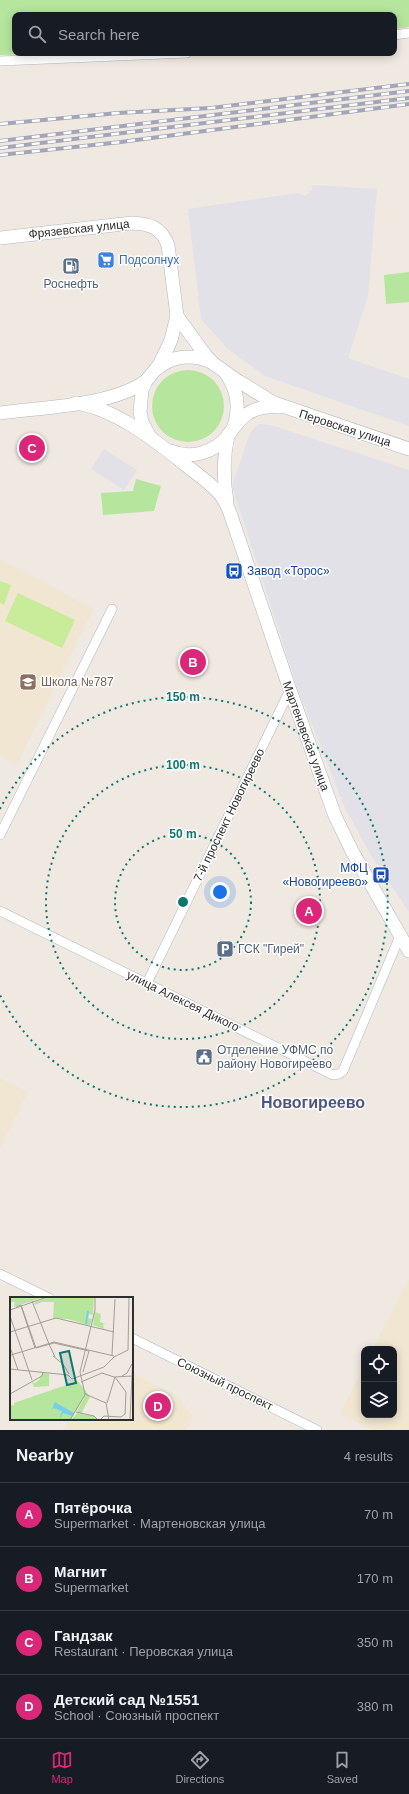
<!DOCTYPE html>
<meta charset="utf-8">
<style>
body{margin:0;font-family:Arial,sans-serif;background:#20242c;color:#f1f3f6}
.controls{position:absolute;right:12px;bottom:12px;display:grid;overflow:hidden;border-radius:8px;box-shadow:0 2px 10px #0003}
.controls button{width:36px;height:36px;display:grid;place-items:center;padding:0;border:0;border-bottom:1px solid #363941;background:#171b24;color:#f1f3f6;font:20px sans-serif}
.you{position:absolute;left:220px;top:892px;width:14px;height:14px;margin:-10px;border:3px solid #fff;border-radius:50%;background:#1a73e8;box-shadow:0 0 0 6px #1a73e833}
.badge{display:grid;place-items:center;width:26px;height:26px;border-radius:50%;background:#db2777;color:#fff;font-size:13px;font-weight:700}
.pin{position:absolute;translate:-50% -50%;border:2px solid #fff;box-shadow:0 1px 4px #0006}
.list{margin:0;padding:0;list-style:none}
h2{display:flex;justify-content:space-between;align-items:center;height:52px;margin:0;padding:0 16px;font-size:17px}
h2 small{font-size:13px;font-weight:400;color:#9ea1a6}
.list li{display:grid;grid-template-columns:26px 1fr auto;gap:12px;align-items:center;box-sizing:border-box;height:64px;padding:0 16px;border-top:1px solid #363941}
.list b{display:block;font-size:15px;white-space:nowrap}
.list p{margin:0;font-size:13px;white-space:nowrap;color:#9ea1a6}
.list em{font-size:13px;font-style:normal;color:#9ea1a6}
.icon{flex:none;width:22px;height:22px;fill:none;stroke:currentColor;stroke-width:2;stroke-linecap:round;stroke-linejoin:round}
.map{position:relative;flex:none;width:409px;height:1430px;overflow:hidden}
.search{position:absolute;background:#171b24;box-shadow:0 2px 10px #0003;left:12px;right:12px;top:12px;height:44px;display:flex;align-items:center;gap:10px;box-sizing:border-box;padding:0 14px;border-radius:8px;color:#9ea1a6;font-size:15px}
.sheet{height:308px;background:#171b24}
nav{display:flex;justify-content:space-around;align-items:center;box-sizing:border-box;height:56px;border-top:1px solid #363941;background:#171b24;font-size:11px;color:#9ea1a6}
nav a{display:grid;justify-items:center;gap:2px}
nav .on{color:#db2777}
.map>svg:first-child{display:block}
</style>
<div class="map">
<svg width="409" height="1430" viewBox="0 0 409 1430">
<rect width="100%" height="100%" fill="#efe9e1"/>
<g fill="#e3e1e8">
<path d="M312,185l65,4 -9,107 -20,62 61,21v47l-144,-50 -37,-27 -27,-30 -13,-110 110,-16 7,3 7,-6z"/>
<path d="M258,424l13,1 138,45v442l-39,-58 -25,-46 -48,-121 -65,-201 18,-53z"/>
<path d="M104,449l33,21 -13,20 -33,-21z"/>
</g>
<g fill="#f0e6d1">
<path d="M0,559l93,50 -76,155 -17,-8z"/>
<path d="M0,1078l28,14 -28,56z"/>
<path d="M409,1279v151h-36l-33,-16 24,-47v48h30v-66h-21z"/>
<path d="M132,1373l45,23 16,21 -7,13h-123l6,-11h63z"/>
</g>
<g fill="#b6e59e">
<path d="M0,0h409v27l-15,2v-14h-379v38h40l-55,2z"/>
<path d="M409,272v30l-23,2 -2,-29z"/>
<circle cx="188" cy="406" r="36"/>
<path d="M136,479l25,7 -7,25 -51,4 -2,-22 32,-2z"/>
</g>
<g fill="#c9ec9a">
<path d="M0,581l11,4 -7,20 -4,-2z"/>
<path d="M18,593l57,27 -13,28 -57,-27z"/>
</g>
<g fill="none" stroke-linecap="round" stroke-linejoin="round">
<g stroke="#b4b7c1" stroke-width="10">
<g id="street">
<path d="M394,35l15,-2"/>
<path d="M0,61l187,-8"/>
<path d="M0,835l112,-226"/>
<path d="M0,911l333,164 6,-1 4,-3 57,-135"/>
<path d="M147,983l143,-293"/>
<path d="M0,1274l49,24"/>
<path d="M132,1338l185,92"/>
</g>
</g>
<g stroke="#b4b7c1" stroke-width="14">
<g id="secondary">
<path d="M0,238l132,-15c18,1 29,4 36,22l9,71 -6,24 -5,11 -7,14 -13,16 -4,9 -2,22 2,10 8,15"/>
<path d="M177,316l29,40 8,8 21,15 39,24 135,46"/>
<path d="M157,369c15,-14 36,-15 54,-7"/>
<path d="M227,375c11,16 13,32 7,51"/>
<path d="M76,403c40,6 80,38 111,63 10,8 22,16 31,26 5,5 8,11 11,18l61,180 45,126 17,35 57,100"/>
<path d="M0,413c43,-6 111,-7 146,-32"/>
<path d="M171,451c20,9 43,1 56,-14 7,-9 11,-17 20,-23 10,-7 21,-8 32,-7"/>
<path d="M227,502c-4,-23 -4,-44 1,-67"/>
</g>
</g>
<use href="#street" stroke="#fff" stroke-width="9"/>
<use href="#secondary" stroke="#fff" stroke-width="13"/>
<g stroke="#a3a6b8" stroke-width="4">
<g id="rail">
<path d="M0,124l118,-11 93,-5 198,-24"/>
<path d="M0,141l409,-50"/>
<path d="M0,148l409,-50"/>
<path d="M0,155l121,-13 288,-38"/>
</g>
</g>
<use href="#rail" stroke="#fff" stroke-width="2.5" stroke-dasharray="8" stroke-linecap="butt"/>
</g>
<g fill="none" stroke="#0f766e" stroke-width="2" stroke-dasharray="2 4">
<circle cx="183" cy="902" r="68"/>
<circle cx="183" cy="902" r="137"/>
<path d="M0 809A205 205 0 1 1 0 995"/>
</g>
<defs>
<g id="supermarket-square" transform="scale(0.9)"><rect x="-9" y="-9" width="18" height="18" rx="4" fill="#3f7fe0" stroke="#fff"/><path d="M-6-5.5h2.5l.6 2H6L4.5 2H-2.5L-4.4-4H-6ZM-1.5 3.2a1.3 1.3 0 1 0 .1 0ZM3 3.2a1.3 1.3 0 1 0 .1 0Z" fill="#fff"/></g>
<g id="fuel-square" transform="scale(0.9)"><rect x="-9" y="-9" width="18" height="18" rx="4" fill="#5c6f8a" stroke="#fff"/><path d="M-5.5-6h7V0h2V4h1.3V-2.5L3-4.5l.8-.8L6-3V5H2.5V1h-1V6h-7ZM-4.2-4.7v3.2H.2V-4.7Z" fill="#fff"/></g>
<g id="bus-square" transform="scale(0.9)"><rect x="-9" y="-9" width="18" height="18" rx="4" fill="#1a4fb4" stroke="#fff"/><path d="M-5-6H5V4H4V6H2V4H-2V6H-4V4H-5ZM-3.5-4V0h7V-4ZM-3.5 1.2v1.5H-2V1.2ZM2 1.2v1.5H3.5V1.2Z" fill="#fff"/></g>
<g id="school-square" transform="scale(0.9)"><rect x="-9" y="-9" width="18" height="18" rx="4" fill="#8d6e63" stroke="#fff"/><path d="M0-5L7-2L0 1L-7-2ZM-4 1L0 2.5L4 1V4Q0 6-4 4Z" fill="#fff"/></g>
<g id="parking-square" transform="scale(0.9)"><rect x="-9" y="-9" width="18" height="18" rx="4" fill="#5c6f8a" stroke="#fff"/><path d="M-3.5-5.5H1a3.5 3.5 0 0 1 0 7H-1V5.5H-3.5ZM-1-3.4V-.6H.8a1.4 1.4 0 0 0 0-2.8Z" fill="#fff"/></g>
<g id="civic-square" transform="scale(0.9)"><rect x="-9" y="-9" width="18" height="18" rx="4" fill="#5c6f8a" stroke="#fff"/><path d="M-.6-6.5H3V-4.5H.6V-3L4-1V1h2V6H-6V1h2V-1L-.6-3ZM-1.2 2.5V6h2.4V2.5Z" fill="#fff"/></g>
</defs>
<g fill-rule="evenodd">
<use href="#supermarket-square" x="106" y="260"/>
<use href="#fuel-square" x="71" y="266"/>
<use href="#bus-square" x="234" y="571"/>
<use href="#school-square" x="28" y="682"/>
<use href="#bus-square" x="381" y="875"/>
<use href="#parking-square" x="225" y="949"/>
<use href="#civic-square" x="204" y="1057"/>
</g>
<g text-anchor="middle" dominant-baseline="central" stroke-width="3" stroke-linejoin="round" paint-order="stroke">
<g font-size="12" fill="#2e2e2e" stroke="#fff">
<text transform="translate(79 229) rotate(-6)">Фрязевская улица</text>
<text transform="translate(345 428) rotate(18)">Перовская улица</text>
<text transform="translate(306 736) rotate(70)">Мартеновская улица</text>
<text transform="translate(229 815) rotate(-64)">7-й проспект Новогиреево</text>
<text transform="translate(183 1001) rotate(26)">улица Алексея Дикого</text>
<text transform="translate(225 1384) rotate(26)">Союзный проспект</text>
</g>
<g font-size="12" fill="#366cbe" stroke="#fff" text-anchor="start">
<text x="119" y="260">Подсолнух</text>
</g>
<g font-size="12" fill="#4e5e75" stroke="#fff" text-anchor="start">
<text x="71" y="284" text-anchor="middle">Роснефть</text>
<text x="238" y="949">ГСК "Гирей"</text>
<text x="217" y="1050">Отделение УФМС по<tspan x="217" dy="14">району Новогиреево</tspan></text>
</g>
<g font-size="12" fill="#164399" stroke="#fff" text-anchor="start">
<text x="247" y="571">Завод «Торос»</text>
<text x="368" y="868" text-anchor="end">МФЦ<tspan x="368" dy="14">«Новогиреево»</tspan></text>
</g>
<g font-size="12" fill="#785e54" stroke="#fff" text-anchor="start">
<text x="41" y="682">Школа №787</text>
</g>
<g font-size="16" font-weight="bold" fill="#4d5680" stroke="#fff">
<text x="313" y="1102">Новогиреево</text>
</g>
</g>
<g transform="translate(10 1297)">
<rect width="123" height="123" fill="#efe9e1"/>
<path d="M0,0h34l-30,10 1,-5h-4zM39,0h45l-1,18 -4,-1 -1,4 4,1 -2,7 -22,-7 -15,-1 1,-16h-12l-7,3 -1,-3zM85,15l6,2 -1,8 6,2h-3l1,5 -11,-4zM33,76l6,1v12l-15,1 -2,-5 3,1 4,-3zM68,84l12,16 -9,17 -4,-3 9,-16 -16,25h-60v-16l4,2v-3zM67,116l16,3 5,4h-27z" fill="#b6e59e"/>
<path d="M52,104l-2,4 14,8 -2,3 -9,-3 -4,7 3,-9 -9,-3 -2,3 4,-9 5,3z" fill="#75cff0"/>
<path fill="none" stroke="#75cff0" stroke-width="2" d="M76,27l2,-13"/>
<path fill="none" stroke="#a29e99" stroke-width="1" d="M85,0v13l-15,62 5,22 21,9 3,17M22,4l17,43M11,9l14,42M6,10l5,-2 15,43 18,-5 35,8 -6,21M0,13l37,-13M0,19l22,64M0,35l46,-14 58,14M39,47l6,13M0,50l8,23M1,58l43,-13 60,14M102,58l3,-56M43,59l10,8 6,10M0,72l58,6 4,4 32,-12 10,-10 14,-7 1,-53M112,79l5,-3 5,-9M71,85l21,-9 12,4 19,-1M0,97l32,-18 1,-4M97,106l8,-26M66,115l18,4 4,4M60,123l16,-27M90,123l4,-4 17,1 4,-3 1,-22 -11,-15M120,123l3,-67"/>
<path fill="#0f766e" fill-opacity="0.15" stroke="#0f766e" stroke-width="2" d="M59,54l7,32 -9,2 -7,-32z"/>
<rect width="123" height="123" fill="none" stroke="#2e2e2e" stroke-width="2"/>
</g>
<circle cx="183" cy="902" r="6" fill="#0f766e" stroke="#fff" stroke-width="2"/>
<g font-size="12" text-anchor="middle" font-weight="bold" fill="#0f766e" stroke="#fff" stroke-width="3" stroke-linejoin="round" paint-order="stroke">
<text x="183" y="701">150 m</text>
<text x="183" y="769">100 m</text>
<text x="183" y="838">50 m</text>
</g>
</svg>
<div class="controls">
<button><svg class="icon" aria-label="locate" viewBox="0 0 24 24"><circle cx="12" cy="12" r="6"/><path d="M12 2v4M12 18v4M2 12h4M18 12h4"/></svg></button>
<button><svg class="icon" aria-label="layers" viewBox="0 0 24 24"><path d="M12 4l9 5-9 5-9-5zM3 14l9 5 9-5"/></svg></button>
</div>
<div class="you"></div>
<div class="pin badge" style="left:309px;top:911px">A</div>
<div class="pin badge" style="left:193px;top:662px">B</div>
<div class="pin badge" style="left:32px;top:448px">C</div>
<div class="pin badge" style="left:158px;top:1406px">D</div>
<div class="search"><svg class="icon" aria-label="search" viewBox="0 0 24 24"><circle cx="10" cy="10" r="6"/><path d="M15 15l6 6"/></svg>Search here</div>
</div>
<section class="sheet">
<h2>Nearby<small>4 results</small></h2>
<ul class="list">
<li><span class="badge">A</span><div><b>Пятёрочка</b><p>Supermarket · Мартеновская улица</p></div><em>70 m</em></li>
<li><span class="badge">B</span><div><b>Магнит</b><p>Supermarket</p></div><em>170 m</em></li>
<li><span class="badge">C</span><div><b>Гандзак</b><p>Restaurant · Перовская улица</p></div><em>350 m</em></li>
<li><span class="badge">D</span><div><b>Детский сад №1551</b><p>School · Союзный проспект</p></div><em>380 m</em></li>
</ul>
</section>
<nav>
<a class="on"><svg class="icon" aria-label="map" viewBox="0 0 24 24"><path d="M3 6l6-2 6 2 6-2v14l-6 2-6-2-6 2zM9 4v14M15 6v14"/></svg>Map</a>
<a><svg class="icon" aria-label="directions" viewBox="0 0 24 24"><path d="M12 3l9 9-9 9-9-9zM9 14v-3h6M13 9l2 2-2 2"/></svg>Directions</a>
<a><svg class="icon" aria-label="saved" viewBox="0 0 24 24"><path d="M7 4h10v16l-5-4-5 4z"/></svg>Saved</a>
</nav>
